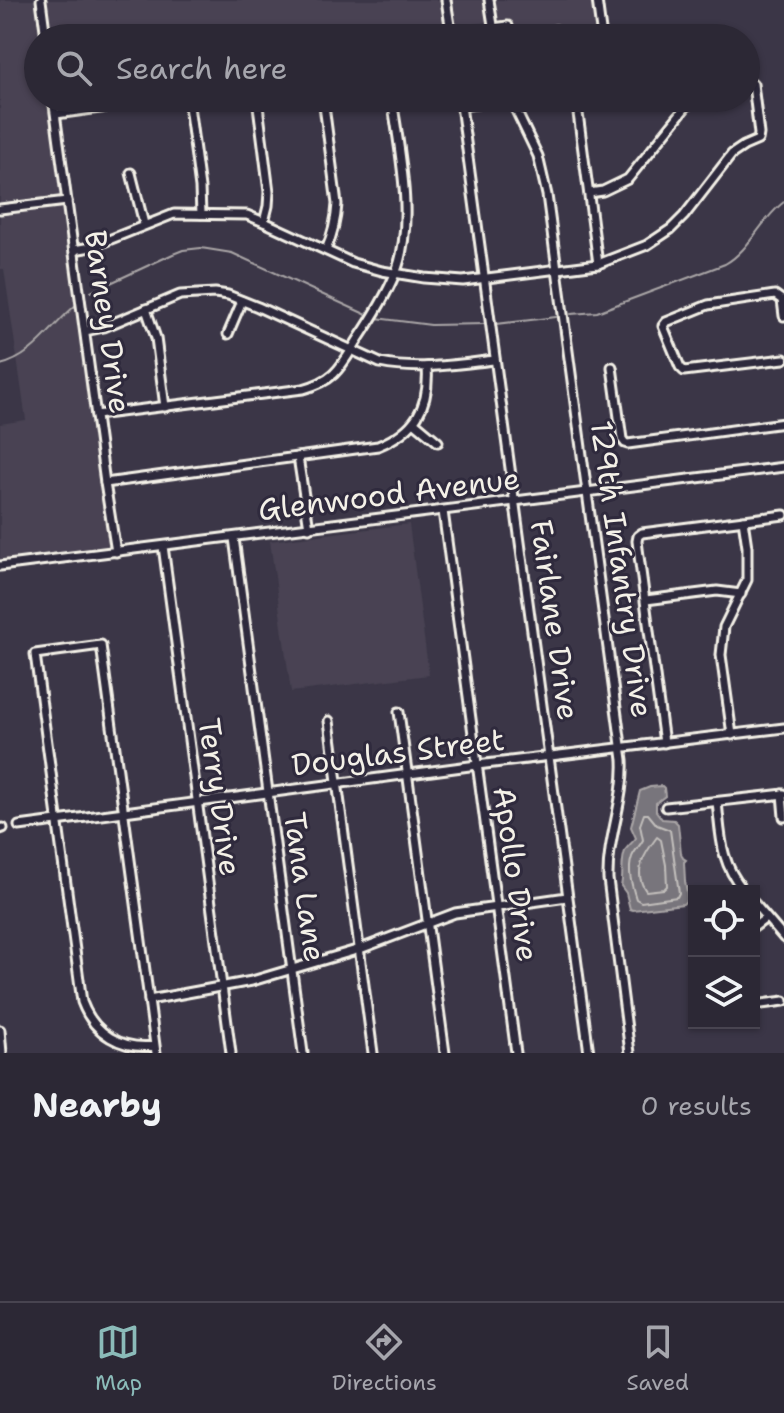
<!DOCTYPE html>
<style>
body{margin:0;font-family:"Shantell Sans",sans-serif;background:#34303d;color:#f1f3f6}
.controls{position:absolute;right:24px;bottom:24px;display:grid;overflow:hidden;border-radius:0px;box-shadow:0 2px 6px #0004}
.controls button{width:72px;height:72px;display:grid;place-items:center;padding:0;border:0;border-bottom:2px solid #484450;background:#2c2835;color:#f1f3f6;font:40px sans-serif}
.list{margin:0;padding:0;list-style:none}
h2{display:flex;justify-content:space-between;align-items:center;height:104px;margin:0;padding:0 32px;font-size:34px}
h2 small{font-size:26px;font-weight:400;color:#a6a6ad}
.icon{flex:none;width:44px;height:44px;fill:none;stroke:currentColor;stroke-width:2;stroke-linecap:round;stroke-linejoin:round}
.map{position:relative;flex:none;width:784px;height:1053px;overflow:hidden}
.search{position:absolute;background:#2c2835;box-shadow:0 2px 6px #0004;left:24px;right:24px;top:24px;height:88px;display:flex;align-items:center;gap:20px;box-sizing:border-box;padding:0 28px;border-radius:44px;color:#a6a6ad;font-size:30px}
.sheet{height:248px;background:#2c2835}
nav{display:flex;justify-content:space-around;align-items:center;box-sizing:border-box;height:112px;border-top:2px solid #484450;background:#2c2835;font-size:22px;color:#a6a6ad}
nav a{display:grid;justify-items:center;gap:4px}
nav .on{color:#8bbbb9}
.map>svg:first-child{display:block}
</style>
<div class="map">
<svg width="784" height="1053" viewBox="0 0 784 1053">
<rect width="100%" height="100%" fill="#3b3647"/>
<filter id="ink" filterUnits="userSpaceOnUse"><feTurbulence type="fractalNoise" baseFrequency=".0125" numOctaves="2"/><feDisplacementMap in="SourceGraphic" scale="16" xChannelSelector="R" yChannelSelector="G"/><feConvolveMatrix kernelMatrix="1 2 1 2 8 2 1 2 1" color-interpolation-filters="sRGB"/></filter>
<g filter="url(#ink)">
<g fill="#484352">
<path d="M0,0h38l4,38h-4v60h13l13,96 -5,6 -59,4z"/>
<path d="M47,0h438l4,22 -129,16h-309z"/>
<path d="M495,0h99l4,38h-98z"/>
<path d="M59,206l6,4 46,333 -7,5 -104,14v-138l26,-4 -22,-151h-4v-55z"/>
<path d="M409,524l20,151 -138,17 -21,-151z"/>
</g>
<path fill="#78747b" stroke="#aaa6a7" stroke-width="2" d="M662,786l2,2 1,8 -9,7v8l6,8 12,1 4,4 3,29 2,5 3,2 -2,2 1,19 3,18 -5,5 -50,6 -3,-1 -4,-16 -5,-7c3,-11 -1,-26 5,-37 3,-4 7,-7 10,-11l-5,-11 9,-36 10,-4z"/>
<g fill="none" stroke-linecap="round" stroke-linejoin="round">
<g stroke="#c2bfbc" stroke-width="2">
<path d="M644,814h4l9,11 13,5 9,63 -2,4 -36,5 -5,-3c-4,-13 -9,-28 -4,-42 2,-6 8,-11 11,-17l-3,-15z"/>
<path d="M657,837l4,3 5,25 1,21 -3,3 -18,2c-14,-19 -1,-38 11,-54z"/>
</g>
<g stroke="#aaa6a7" stroke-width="2">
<path d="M91,292l82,-38 10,-4 18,-2 31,5 135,62"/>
<path d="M571,314l26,-2 128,-48c25,-14 36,-45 59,-62"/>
<path d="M376,318l55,7 55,-1"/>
<path d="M496,324l60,-7"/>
<path d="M0,365c33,-7 52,-40 76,-60"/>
</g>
<g stroke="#f4f1e8" stroke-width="13">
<g id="minor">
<path d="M41,0l5,38"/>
<path d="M446,0l6,38"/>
<path d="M489,0l6,38"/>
<path d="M599,0h-2l5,38"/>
<path d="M493,28l15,-2 2,12"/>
<path d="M510,37l46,-7 10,3 1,5"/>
<path d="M53,98l52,385 11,69"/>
<path d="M188,98l12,90 1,26"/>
<path d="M257,98l12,94 -1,14 -4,16"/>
<path d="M323,98l14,106c-1,17 -4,30 -11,46"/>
<path d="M460,98l129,955"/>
<path d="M510,98l28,58 9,39 76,565c2,40 -16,78 -15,119l22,174"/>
<path d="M576,98l22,166"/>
<path d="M461,106l60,-8"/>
<path d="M56,114l117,-16"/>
<path d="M131,173l13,51"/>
<path d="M589,193l14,-2 25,-12 65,-81"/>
<path d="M0,209l67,-8"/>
<path d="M74,250l17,-3 83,-33 73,1 17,7 89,41 29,8 42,7 39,3 135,-17 49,-19 24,-16 13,-13 48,-62 12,-8 14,-6 1,-6 -6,-50 -7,-7"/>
<path d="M146,309l10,29 9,69"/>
<path d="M784,316l-2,-16 -7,-5 -67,10 -42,17 -3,4 17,41 4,4 100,-12"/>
<path d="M85,331l19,-4 76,-32 35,-2 13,2 30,12 122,56c38,8 77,1 115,-3"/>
<path d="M228,334l14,-33"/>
<path d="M612,367l10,72 3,4 3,1 156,-21"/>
<path d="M96,415l207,-26c34,-9 38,-23 56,-51 12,-18 28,-45 36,-64 21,-51 4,-123 -3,-176"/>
<path d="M414,422l24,20"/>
<path d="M298,457l11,71"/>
<path d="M105,483l273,-37c37,-15 52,-39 49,-79"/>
<path d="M443,511l73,542"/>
<path d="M234,538l69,515"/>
<path d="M163,546l68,507"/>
<path d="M0,566l784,-99"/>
<path d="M646,600l71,-9 24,3"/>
<path d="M399,712l46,341"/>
<path d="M329,721l44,332"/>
<path d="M732,735l-11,-80 3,-28 23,-47v-33l-4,-27"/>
<path d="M664,743l-27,-202 1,-5 4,-3 142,-18"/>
<path d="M782,794l2,23"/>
<path d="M717,802c4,36 3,60 27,89"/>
<path d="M666,807l118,-13"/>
<path d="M19,826l458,-61 307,-37"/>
<path d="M0,829l3,-1"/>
<path d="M754,903l30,35"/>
<path d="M754,927l12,-9"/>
<path d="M149,1000l103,-19 108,-32 95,-36 112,-16"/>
<path d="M754,1005l30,-4"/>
<path d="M0,1030l2,23"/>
<path d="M155,1046c-34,4 -61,-12 -73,-44l-47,-348 66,-9 48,355 7,53"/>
</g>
</g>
<use href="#minor" stroke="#2f2a3d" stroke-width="7"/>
</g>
</g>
<g text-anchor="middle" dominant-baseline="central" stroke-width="6" stroke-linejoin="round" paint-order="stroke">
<g font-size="30" fill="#f4f1e8" stroke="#2f2a3d">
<text transform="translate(108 322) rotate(82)">Barney Drive</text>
<text transform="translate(389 494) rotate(-7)">Glenwood Avenue</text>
<text transform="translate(622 569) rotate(82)">129th Infantry Drive</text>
<text transform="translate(555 620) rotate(82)">Fairlane Drive</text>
<text transform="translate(398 752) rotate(-7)">Douglas Street</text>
<text transform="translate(220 797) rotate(82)">Terry Drive</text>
<text transform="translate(516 874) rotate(82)">Apollo Drive</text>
<text transform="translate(305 887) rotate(82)">Tana Lane</text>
</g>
</g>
</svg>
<div class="controls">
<button><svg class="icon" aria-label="locate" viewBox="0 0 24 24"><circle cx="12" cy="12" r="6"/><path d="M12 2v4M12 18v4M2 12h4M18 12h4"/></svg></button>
<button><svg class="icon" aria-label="layers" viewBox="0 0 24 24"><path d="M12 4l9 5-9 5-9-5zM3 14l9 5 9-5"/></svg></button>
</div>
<div class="search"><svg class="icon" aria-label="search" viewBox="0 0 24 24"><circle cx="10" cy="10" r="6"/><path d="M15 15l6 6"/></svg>Search here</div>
</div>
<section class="sheet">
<h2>Nearby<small>0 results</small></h2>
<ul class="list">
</ul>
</section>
<nav>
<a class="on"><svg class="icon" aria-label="map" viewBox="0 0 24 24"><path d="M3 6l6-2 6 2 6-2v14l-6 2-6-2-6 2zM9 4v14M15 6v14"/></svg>Map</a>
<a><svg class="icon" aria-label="directions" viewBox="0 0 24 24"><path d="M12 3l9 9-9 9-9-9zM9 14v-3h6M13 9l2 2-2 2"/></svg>Directions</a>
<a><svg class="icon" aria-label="saved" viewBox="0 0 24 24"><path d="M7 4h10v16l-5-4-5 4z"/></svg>Saved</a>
</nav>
